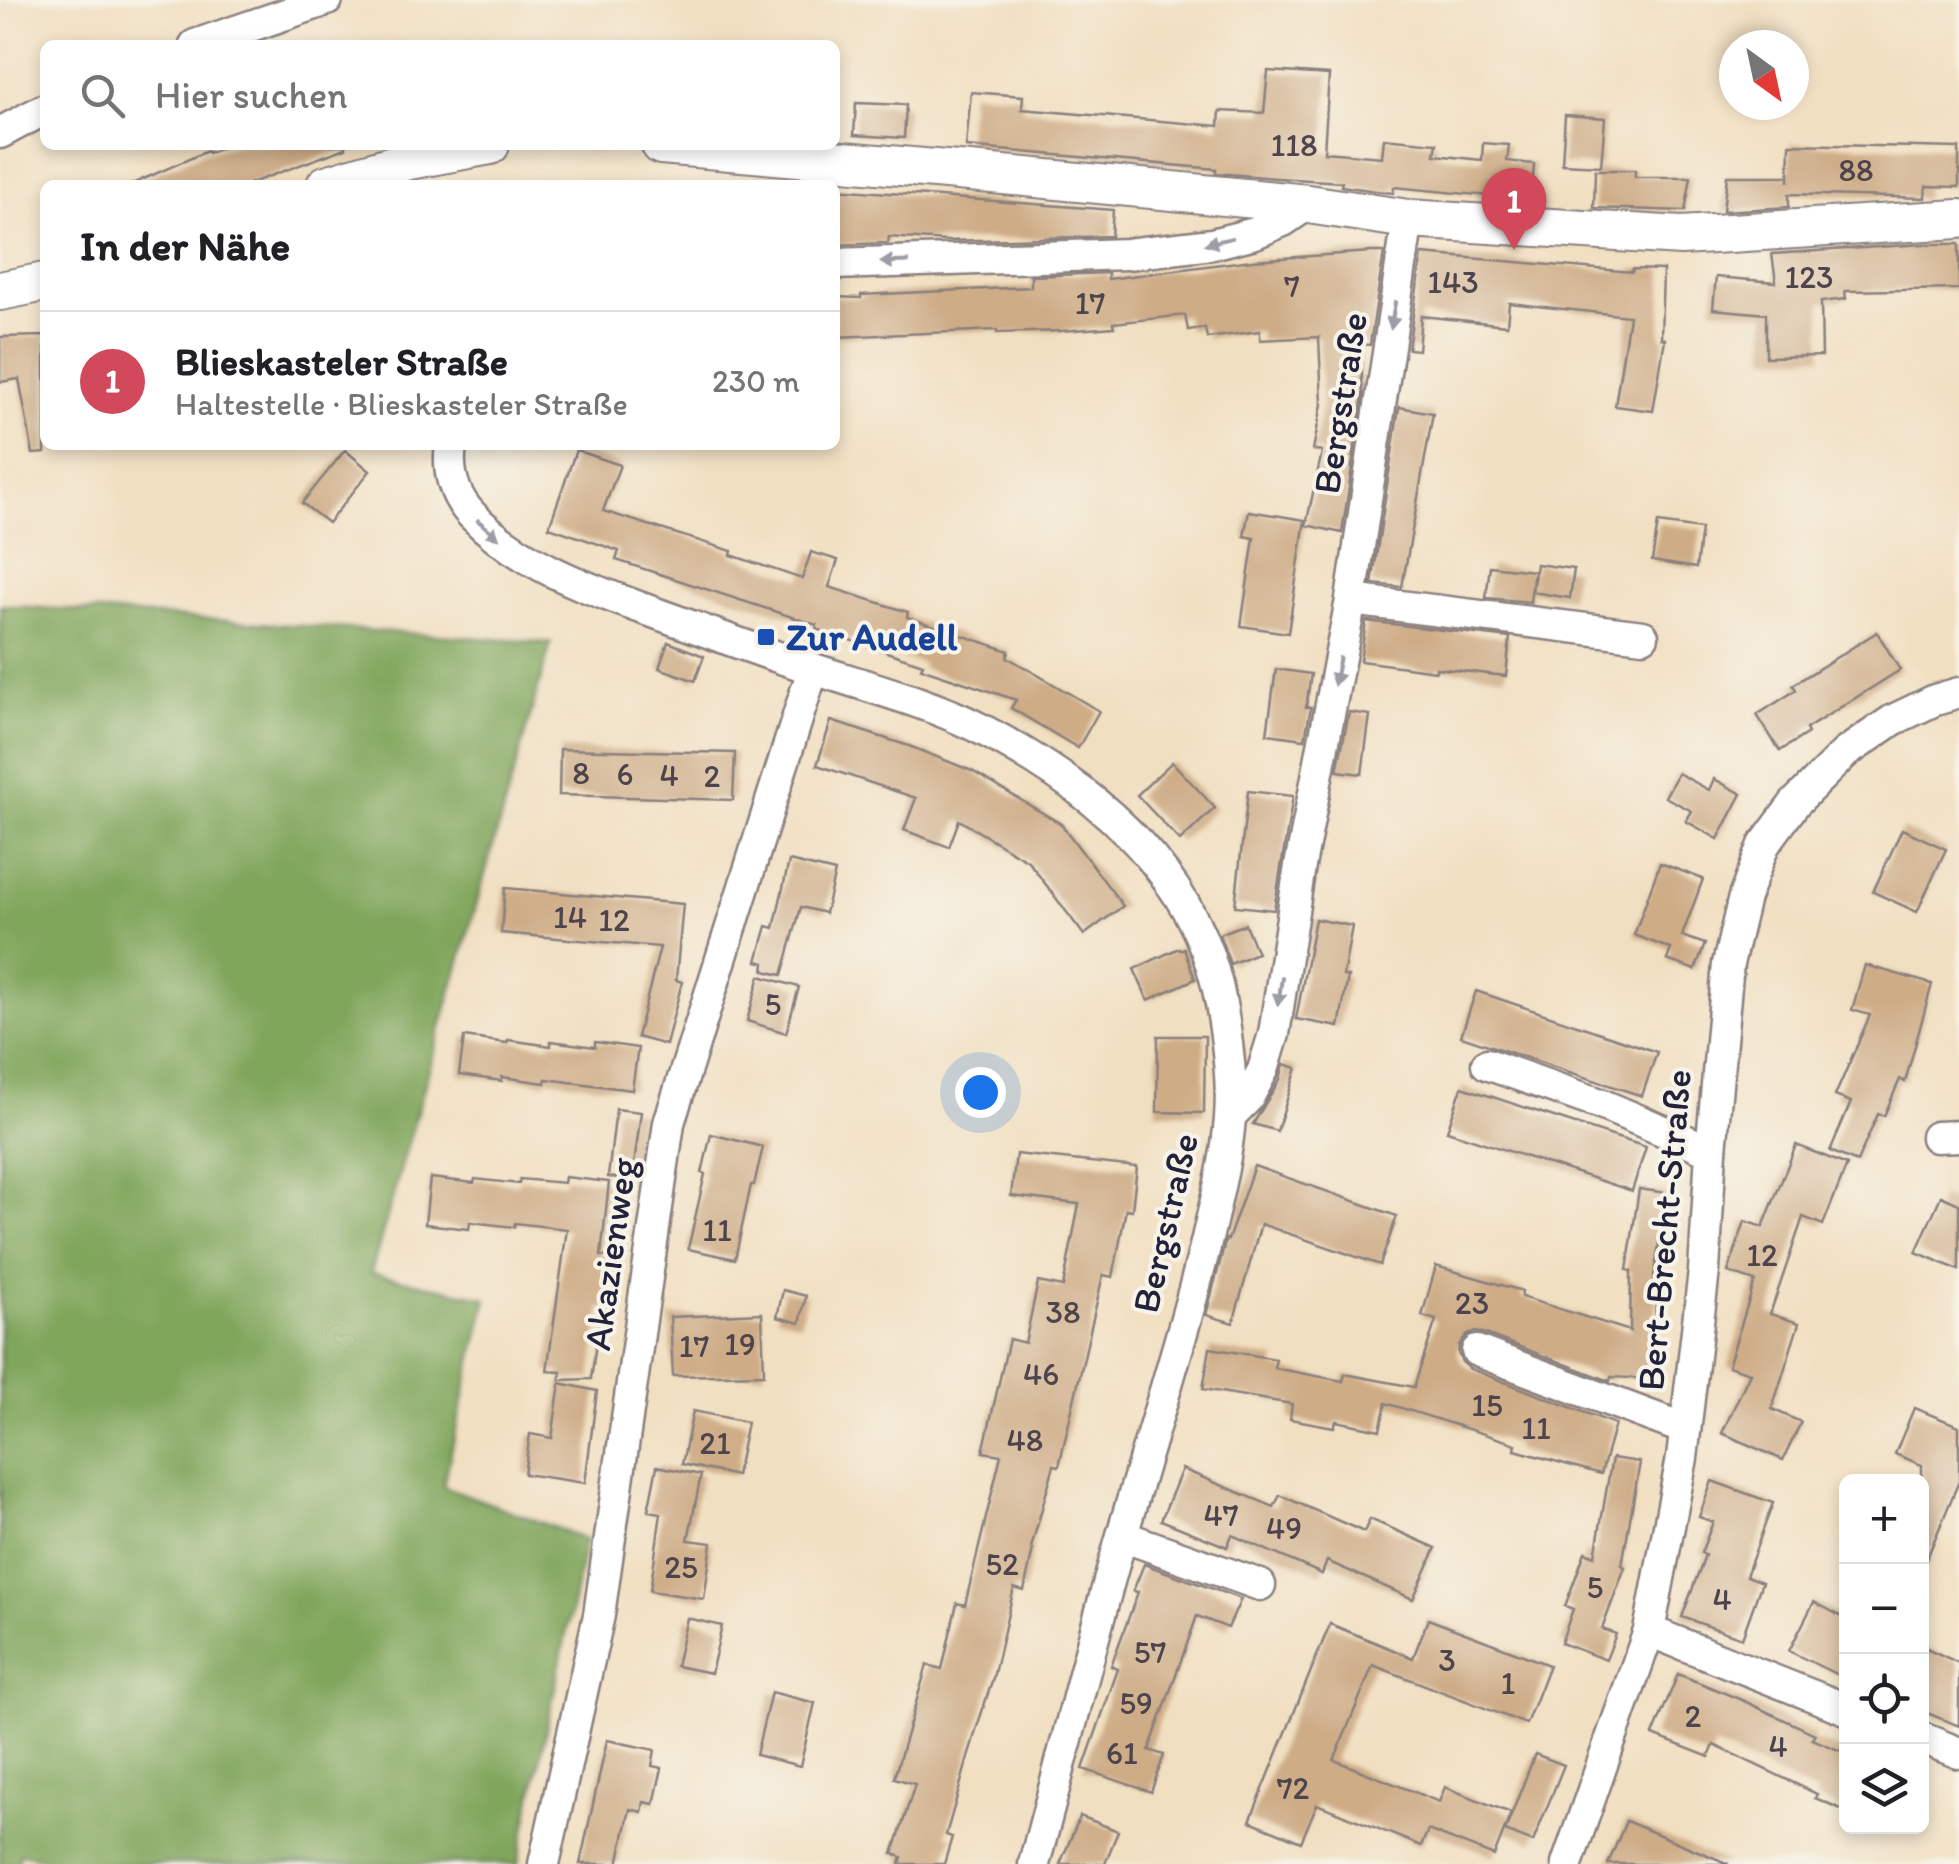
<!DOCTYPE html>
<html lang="de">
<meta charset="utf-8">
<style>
body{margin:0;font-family:Itim,sans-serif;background:#f2f2f2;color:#202124}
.controls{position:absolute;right:30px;bottom:30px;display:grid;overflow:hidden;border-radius:15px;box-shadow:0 5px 15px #0003}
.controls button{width:90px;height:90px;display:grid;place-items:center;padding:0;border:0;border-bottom:2px solid #e0e0e0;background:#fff;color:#202124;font:50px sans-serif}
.compass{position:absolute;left:1719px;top:30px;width:90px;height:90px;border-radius:50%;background:#fff;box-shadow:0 5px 15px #0003;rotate:147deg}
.you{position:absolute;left:980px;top:1092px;width:35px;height:35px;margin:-25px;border:8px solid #fff;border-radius:50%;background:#1a73e8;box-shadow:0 0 0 15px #1a73e833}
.badge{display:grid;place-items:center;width:65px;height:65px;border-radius:50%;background:#d1495b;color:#fff;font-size:32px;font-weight:700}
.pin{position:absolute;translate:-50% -82px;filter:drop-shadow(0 2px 5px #0008)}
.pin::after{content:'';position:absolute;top:52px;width:35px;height:30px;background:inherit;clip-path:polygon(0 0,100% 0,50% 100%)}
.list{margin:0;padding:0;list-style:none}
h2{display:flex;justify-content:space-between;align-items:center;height:130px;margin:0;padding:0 40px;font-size:42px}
h2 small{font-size:32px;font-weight:400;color:#757577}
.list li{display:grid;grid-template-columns:65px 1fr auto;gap:30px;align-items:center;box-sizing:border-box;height:140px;padding:0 40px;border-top:2px solid #e0e0e0}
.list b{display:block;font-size:38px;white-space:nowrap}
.list p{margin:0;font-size:32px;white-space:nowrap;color:#757577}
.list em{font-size:32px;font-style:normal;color:#757577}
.icon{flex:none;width:55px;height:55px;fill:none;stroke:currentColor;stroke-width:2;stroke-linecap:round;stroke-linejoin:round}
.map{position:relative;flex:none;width:1959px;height:1864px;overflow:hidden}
.search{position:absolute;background:#fff;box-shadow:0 5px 15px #0003;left:40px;top:40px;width:800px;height:110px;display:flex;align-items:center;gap:25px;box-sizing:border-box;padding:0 35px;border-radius:15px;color:#757577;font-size:38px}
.panel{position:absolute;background:#fff;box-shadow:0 5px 15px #0003;left:40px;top:180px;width:800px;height:270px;border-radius:15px}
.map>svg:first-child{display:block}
</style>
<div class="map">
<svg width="1959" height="1864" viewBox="0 0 1959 1864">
<rect width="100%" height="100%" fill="#f7f3e8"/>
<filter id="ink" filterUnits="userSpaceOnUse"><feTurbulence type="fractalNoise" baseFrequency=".01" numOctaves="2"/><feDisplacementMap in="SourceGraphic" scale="20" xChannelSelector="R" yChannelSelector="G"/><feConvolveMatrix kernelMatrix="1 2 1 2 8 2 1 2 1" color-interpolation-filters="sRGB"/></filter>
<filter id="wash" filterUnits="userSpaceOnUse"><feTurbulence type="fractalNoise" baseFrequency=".0048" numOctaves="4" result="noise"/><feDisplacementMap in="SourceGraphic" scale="40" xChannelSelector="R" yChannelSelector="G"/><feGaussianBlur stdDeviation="2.25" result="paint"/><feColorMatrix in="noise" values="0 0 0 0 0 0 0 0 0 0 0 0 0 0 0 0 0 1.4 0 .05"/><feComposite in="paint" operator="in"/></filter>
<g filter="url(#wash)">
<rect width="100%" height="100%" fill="#f1dfc1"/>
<path fill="#80a65c" stroke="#51644c" stroke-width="2.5" d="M0,605l551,38 -180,630 116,25 -44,188 143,53 -68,325h-446l-52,-11 -2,11h-18z"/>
<g id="blocks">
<g fill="#ceac86">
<path d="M1268,71l61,4 -5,77 58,5 2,-19 53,5 -2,12 47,5 1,-17 26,2 -2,16 27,3 -3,36 -137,-13 -1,6 -10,-1 -42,-6 1,-4 -65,-4 -61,-5v-4l-250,-22 5,-55 52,4 -1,13 197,17 1,-15 44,2z"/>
<path d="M856,103l50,2 -2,33 -50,-3z"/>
<path d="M1565,115l40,3 -4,48 -39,-2z"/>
<path d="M1790,144l169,4v39l-33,-1 -1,12 -136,-4v13l-66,4 4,-35h62v6z"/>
<path d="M232,145h114v3l-100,37h-116l77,-34 1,2z"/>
<path d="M1595,170h40v7h56l-6,34 -91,-3z"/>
<path d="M835,189l278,21 -2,26 -165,5 -57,-4 -1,6 -53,2z"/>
<path d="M1924,244h35v45l-114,2 1,8 -25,3 1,54 -56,1v-43l-53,-5 3,-32 60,5 -4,-28z"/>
<path d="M1371,252h13l-14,93 -10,-1 3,51 -21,138 -36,-8 16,-73 -9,-2 9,-46 -3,-67 -59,3v-9l-53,7 -2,-10 -17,2 -3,-15 -72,8 1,4 -53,4 -64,2v-3l-162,7v-40l26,1v-3l170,-8v-11l77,-3v6l144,-19z"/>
<path d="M1422,254l210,18v-3l31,1 -2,68 4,1 -12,72 -38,-5 14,-90 -120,-13 -2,22 -86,-9 -3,34 -10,-1z"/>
<path d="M45,336v117l-12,1 -14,-75 -19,3v-45z"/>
<path d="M1399,407l34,6 -31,174 -30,-3z"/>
<path d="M345,450l25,21 -42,52 -26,-20z"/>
<path d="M576,450l44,15 -17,46 129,40 -1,4 71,24 9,-27 27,8 -9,27 79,25 -1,5 102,34 -2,6 92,54 -21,37 -67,-40 5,-8 -95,-32 2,-4 -107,-35 1,-4 -201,-65 3,-9 -70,-24z"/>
<path d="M1249,511l56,9 -17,113 -47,-7 13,-88 -10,-2z"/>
<path d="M1658,523l43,6 -5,39 -44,-7z"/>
<path d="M1536,564l38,5 -4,29 -38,-6z"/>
<path d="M1490,566l44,5 -4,31 -44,-4z"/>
<path d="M1366,621l144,17 -4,38 -70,-8v3l-76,-10z"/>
<path d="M1877,632l23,38 -94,59 2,4 -28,18 -23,-36 39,-25 -3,-5z"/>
<path d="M668,642l36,14 -9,25 -36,-13z"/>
<path d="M1276,669l35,5 -5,33h5l-6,32 -38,-5z"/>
<path d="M1349,712l21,3 -8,59 -25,-3z"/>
<path d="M831,721l78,25 63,25 89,53 62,82 -39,29 -56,-74 -69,-41 -10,27 -45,-17 12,-32 -99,-33z"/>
<path d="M560,749l175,4 -2,47 -174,-5z"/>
<path d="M1172,762l43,46 -35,33 -43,-46z"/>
<path d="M1678,773l31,17 5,-11 28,15 -24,45 -32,-18 6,-10 -27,-14z"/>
<path d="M1248,791l45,5 -19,114 -39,-4z"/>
<path d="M1902,829l44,20 -29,63 -44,-20z"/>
<path d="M789,861l46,11 -10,41 -24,-6 -19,68 -18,-4 1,-8 -8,-2 10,-35 7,2z"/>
<path d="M1660,863l43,16 -21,57 23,8 -10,26 -28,-10 4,-11 -37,-14z"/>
<path d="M505,888l178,16 -7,76 6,2 -16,63 -29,-8 23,-90 -159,-14z"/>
<path d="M1315,919l37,7 -9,50 5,1 -9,50 -43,-8z"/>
<path d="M1245,924l12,29 -27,11 -11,-30z"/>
<path d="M1179,948l1,2 4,-2 11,31 -47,21 -14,-31z"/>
<path d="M1865,965l67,19 -27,98 -5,-3 -16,37 -6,-2 -21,48 -27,-11 21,-49 -16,-6 35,-81 -18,-5z"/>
<path d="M760,976l39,11 -13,46 -39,-12z"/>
<path d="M1476,991l181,61 -15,44 -181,-60z"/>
<path d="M1158,1036h47l-1,77 -47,-1z"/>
<path d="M464,1037l43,6 1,-3 43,6v-5l44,6v-5l43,6 -6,42 -86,-11 -1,4 -43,-6v4l-43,-6z"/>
<path d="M1284,1064l13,4 -20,63 -24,-7 27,-45z"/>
<path d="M1462,1087l184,60 -14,44 -185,-60z"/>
<path d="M616,1109l25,3 -9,68 -24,-3z"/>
<path d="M711,1134l52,13 -9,38h-3l-16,74 -47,-10 17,-75 -3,-1z"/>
<path d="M1796,1145l51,20 -24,60 -20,-8 -33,97 29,9 -27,86 29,13 -18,38 -61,-27 28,-60 -22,-7 27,-85 -27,-9 17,-51 18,6z"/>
<path d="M1016,1154l121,13 -5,43 -6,-1 -13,68 -10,-2 -44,191 -5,-1 -23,83 2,1 -9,42 -10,-3 -21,90 -17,52 -30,105 6,2 -8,27h-44l2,-7 -9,-3 22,-70 -21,-6 33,-113 15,4 15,-66 8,2 36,-150 -18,-3 26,-113 16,4 13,-61 25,5 16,-83 -68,-8z"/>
<path d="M1254,1166l143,50 -17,49 -119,-41 -28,99 -27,-8 20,-76 2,1z"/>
<path d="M565,1177l44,5 -8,74 15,2 -7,51 -8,-1 -10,71 -31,1 1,-8 -14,-1 20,-142 -52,-6 -1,4 -44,-5 -1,7 -44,-5 5,-46 44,5 1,-4 44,5 1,-5 44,4z"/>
<path d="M1639,1189l28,4 -15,95h4l-2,91 -43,-2 -1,4 -127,-48 -8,-1 -9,4 -7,9 -1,8 4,9 8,7 145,55 -14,50 -86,-24 1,-6 -130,-41 -6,27 -44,-9 -2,6 -44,-8 2,-15 -89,-15 7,-41 66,11 -2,9 69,13 2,-7 69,13 22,-67 -14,-4 14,-50 86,25 -1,6 109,34 1,-60 -4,-1z"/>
<path d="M1941,1196l18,8v66l-43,-18z"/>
<path d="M783,1290l23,6 -6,27 -23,-6z"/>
<path d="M762,1313l2,61 -91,2 -3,-59z"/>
<path d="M560,1383l37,8 -12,92 -61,-9 6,-40 22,4z"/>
<path d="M1914,1408l45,18v55l-37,89v-105l-27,-11z"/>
<path d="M693,1411l54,11 -11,54 -54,-12z"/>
<path d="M1612,1458l28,4 -18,103 3,2 -23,62 14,5 -10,26 -45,-17 12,-34 -8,-3 20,-54 10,4z"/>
<path d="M657,1466l44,9 -13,65 24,3 -8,56 -54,-8 11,-78 -13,-2z"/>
<path d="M1182,1469l92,38 6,-12 84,37 6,-13 66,29 -23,51 -86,-38 -5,13 -90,-39 -5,12 -66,-27z"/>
<path d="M1712,1481l61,22 -27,73 16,6 -20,56 -60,-21 23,-62 -4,-2 12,-31 -14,-5z"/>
<path d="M1144,1564l97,35 -13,29 -31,-12 -48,134 15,5 -13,37 -68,-23 35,-100 -7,-3 27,-74 -5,-1z"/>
<path d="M1814,1602l32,17v60l-57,-28z"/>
<path d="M687,1618l35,8 -11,47 -35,-7z"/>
<path d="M1428,1619l121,46 -23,59 -153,-59 -39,95 105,42 6,-15 66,26 -17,43 -66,-26 -7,16 -104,-42 -16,38 -51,-21 80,-197 83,34z"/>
<path d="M1922,1646l37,17v63l-37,-15z"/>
<path d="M1678,1674l66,27 71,33 -3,5 34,14v58l-31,-13 2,-4 -103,-49 -5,12 -56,-22z"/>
<path d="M771,1692l44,11 -15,63 -44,-11z"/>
<path d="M607,1740l48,10 -3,16 10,2 -8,36 -10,-2 -2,10 -12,-3 -12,55h-38z"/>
<path d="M1535,1754l29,11 -31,77 -28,-11z"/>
<path d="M1080,1816l38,15 -13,33h-45z"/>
<path d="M1626,1821l103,43h-121z"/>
</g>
</g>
</g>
<g filter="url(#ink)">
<use href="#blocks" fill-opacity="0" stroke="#8a807e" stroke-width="2.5"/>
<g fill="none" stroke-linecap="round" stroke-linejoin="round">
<g stroke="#8a807e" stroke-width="35">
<g id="minor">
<path d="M195,45l132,-45"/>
<path d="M0,133l45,-24"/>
<path d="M835,264l292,-10 85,-10 43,-11 28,-12 25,-17"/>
<path d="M451,445c-4,26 3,51 21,70 46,48 114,73 175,95 56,20 113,42 170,60 52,17 113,33 162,58 113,58 219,144 242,276 6,34 12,79 9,114 -3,41 -14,81 -23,121 -24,99 -56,196 -84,293 -32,110 -59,222 -89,332"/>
<path d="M1351,600l292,36"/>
<path d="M1487,1064l116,41 108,46"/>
<path d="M1231,1115l17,-17 15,-28 11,-36 26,-168 51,-266 57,-381"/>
<path d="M1936,1137l23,-1"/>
<path d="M1477,1351l208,78"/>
<path d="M1122,1536l138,49"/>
<path d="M1649,1631l197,78"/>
<path d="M1922,1738l37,15"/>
<path d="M544,1864l55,-249 70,-492 144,-454"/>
<path d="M1567,1864l82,-233 33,-173 22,-187 7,-120 17,-187 16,-67 20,-52 31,-42 50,-50 48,-33 42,-20 24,-7"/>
</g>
</g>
<g stroke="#8a807e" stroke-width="42">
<g id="major">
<path d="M661,145l365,32 282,27 100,15 273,17 278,-17"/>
<path d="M326,185l83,-25 81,-15"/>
<path d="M0,291l45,-9"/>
</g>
</g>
<use href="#minor" stroke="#fff" stroke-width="30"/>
<use href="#major" stroke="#fff" stroke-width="38"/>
</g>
<defs><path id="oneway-solid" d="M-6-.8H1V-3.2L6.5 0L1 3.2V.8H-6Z" transform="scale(2.5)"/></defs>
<g fill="#9c9ca7">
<use href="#oneway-solid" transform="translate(1219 241) rotate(167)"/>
<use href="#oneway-solid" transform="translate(895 262) rotate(178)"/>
<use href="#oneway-solid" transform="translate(1393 315) rotate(99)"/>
<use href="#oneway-solid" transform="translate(488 529) rotate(40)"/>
<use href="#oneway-solid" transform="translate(1337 671) rotate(101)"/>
<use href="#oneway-solid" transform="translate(1280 991) rotate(99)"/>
</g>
</g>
<rect fill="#1a4fb4" stroke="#f7f3e8" stroke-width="4" x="756" y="627" width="20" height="20" rx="5"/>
<g text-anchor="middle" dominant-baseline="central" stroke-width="8" stroke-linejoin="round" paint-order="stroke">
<g font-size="32" fill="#4d444e">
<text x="1294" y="145">118</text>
<text x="1856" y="170">88</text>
<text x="1809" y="277">123</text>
<text x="1453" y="282">143</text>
<text x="1292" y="286">7</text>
<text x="1090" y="303">17</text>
<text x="581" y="773">8</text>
<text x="625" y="774">6</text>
<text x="669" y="775">4</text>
<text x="712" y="776">2</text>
<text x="570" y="917">14</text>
<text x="614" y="920">12</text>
<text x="773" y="1004">5</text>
<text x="717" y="1230">11</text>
<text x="1762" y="1255">12</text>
<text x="1472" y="1303">23</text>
<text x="1063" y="1312">38</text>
<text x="740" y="1344">19</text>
<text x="694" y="1346">17</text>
<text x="1041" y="1374">46</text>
<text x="1487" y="1405">15</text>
<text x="1536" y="1428">11</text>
<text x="1025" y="1440">48</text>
<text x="715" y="1443">21</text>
<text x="1221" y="1515">47</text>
<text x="1284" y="1528">49</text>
<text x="1002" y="1564">52</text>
<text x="681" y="1567">25</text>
<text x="1595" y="1587">5</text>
<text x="1722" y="1599">4</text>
<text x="1150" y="1652">57</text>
<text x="1447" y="1660">3</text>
<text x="1508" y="1683">1</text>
<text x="1136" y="1703">59</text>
<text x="1693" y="1716">2</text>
<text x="1778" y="1746">4</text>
<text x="1122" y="1753">61</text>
<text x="1293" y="1788">72</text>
</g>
<g font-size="38" fill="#22223b" stroke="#f7f3e8">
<text transform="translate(1340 403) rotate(-81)">Bergstraße</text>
<text transform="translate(1165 1223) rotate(-77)">Bergstraße</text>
<text transform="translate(1664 1230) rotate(-85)">Bert-Brecht-Straße</text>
<text transform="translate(610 1254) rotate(-82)">Akazienweg</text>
</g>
<g font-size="38" font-weight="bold" fill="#164399" stroke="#f7f3e8" text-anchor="start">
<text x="786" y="637">Zur Audell</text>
</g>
</g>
</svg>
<div class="controls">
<button>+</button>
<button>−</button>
<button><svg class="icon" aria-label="locate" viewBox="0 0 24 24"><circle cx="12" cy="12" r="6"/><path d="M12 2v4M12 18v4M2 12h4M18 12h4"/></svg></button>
<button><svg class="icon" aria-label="layers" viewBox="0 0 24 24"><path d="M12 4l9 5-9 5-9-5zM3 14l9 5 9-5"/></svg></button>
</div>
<svg class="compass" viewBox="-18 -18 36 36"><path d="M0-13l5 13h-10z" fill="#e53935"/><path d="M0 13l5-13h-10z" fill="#757577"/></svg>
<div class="you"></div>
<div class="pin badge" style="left:1514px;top:250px">1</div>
<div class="search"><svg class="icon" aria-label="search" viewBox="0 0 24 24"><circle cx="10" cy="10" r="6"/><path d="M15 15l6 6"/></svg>Hier suchen</div>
<section class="panel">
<h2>In der Nähe<small></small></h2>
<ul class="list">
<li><span class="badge">1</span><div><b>Blieskasteler Straße</b><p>Haltestelle · Blieskasteler Straße</p></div><em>230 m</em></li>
</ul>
</section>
</div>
